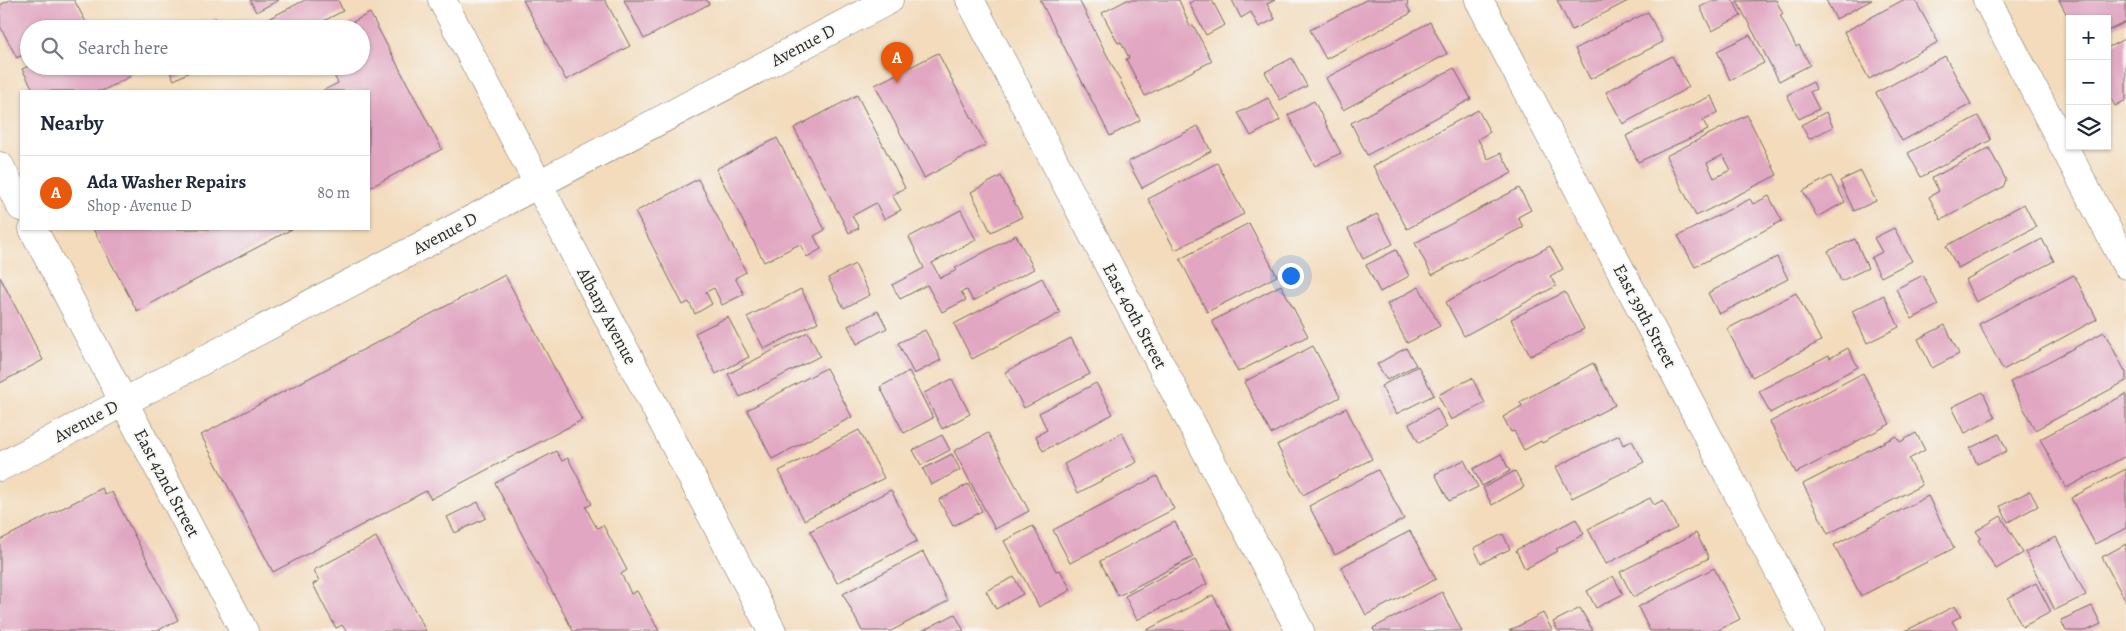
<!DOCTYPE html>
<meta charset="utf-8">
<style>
body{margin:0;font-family:Alegreya,serif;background:#f2f2f3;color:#1f2937}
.controls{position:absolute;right:15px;top:15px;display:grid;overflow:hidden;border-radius:0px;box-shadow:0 1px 4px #0004}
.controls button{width:45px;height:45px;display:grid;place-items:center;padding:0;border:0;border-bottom:1px solid #e0e1e3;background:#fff;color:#1f2937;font:25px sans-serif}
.you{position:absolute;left:1290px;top:275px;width:18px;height:18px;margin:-12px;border:4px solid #fff;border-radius:50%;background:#1a73e8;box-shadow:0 0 0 8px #1a73e833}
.badge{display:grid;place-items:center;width:32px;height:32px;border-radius:50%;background:#ea580c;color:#fff;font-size:16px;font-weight:700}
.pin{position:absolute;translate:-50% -41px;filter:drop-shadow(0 1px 2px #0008)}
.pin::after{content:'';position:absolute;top:26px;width:18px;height:15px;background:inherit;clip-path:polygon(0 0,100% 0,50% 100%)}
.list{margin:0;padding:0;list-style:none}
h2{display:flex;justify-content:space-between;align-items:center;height:65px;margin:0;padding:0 20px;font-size:21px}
h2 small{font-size:16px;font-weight:400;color:#747a83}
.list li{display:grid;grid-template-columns:32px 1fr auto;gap:15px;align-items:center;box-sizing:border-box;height:75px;padding:0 20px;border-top:1px solid #e0e1e3}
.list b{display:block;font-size:19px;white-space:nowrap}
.list p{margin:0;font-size:16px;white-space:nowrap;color:#747a83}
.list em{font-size:16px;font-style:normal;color:#747a83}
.icon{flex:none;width:28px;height:28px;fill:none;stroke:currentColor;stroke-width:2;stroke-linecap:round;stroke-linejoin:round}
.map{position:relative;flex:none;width:2126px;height:631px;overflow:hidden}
.search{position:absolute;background:#fff;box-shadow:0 1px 4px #0004;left:20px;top:20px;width:350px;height:55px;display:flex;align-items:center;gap:12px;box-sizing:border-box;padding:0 18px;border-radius:28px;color:#747a83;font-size:19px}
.panel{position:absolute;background:#fff;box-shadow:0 1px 4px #0004;left:20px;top:90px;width:350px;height:140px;border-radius:0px}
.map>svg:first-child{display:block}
</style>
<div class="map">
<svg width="2126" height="631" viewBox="0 0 2126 631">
<rect width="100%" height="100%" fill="#f6f6f2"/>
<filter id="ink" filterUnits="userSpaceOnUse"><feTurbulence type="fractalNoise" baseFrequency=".02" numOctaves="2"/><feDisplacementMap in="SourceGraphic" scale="10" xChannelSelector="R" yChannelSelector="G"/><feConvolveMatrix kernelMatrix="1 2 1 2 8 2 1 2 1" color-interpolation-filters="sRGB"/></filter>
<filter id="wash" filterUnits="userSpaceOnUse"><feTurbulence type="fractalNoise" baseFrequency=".0096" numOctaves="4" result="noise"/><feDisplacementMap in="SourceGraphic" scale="20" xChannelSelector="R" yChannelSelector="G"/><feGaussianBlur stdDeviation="1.12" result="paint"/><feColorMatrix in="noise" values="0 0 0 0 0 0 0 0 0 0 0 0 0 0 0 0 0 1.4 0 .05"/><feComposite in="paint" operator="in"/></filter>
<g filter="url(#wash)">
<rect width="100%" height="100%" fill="#f3dbbc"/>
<g id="blocks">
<g fill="#e1a6c1" fill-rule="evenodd">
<path d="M10,0h64l12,22 -12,7h-45v23l-12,6 -17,-32v-21z"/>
<path d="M250,0h29l-23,12z"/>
<path d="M305,0h33l5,11 -35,18h-43l-3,-7z"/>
<path d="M523,0h82l25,46 -64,34z"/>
<path d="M624,0h83l2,4 -65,35z"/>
<path d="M1040,0h39l61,120 -30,16z"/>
<path d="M1127,0h52l11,26 3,-1 19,36 -67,35 -19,-37 3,-1 -8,-16 -3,1 -16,-30z"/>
<path d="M1195,0h17l13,25 -19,10 -17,-32z"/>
<path d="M1232,0h43l-8,4 8,15 -16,8 -8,-15 -10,6z"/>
<path d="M1366,0h42l-1,6 4,7 -85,46 -16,-29z"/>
<path d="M1557,0h73l-58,30z"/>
<path d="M1714,0h19l8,16 -29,15 -12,-24z"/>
<path d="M1776,0l7,14 -3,1 16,32 3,-2 11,20 -31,16 -42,-80z"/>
<path d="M1826,0h46l-36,19z"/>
<path d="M1903,0h12l23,42 -69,37 -25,-47z"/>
<path d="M2059,0h67v22l-19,9v-12h-38z"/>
<path d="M1648,12l15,30 -73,37 -15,-30z"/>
<path d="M370,13l72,136 -73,39v-97h-47l16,-8 -9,-17h32v-37h-22z"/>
<path d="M216,18l6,11h-28z"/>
<path d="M1430,22l17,32 -104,56 -17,-32z"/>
<path d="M1750,35l14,28 -34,17 -13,-29z"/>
<path d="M2126,38v62l-11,6 -8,-15v-43z"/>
<path d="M938,53l48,92 -62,33 -49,-93z"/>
<path d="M1672,56l17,31 -66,37 -17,-32z"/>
<path d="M1945,56l26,48 -69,37 -26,-48z"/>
<path d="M1292,58l15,28 -27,14 -15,-28z"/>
<path d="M29,66h108l1,2 -9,4 2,4 -29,15h-68l-12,-22z"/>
<path d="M167,66h34l-27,14z"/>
<path d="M1454,68l17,31 -104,56 -16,-32z"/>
<path d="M1813,82l3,7 -6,3 9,17 -20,10 -12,-24z"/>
<path d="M857,95l48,93 -13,7 9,15 -17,9 -8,-16 -24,13 7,12 -10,5 -55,-105z"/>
<path d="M1711,96l7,16 -15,8 5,10 -70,32 -12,-26z"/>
<path d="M1268,98l12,22 -29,16 -13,-23z"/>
<path d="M1314,101l27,52 -26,13 -27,-51z"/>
<path d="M1478,110l12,22 -12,7 10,20 13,-6 11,20 -105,56 -34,-63z"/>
<path d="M1826,112l7,15 -24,12 -8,-14z"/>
<path d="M1747,115l30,60 -81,41 -30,-60zM1723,155l8,15 -17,8 -7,-15z"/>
<path d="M1978,116l13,24 -70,37 -13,-24z"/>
<path d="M1198,126l13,25 -69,37 -14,-26z"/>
<path d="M777,138l48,92 -11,6 7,13 -14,8 -7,-13 -36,18 -48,-93z"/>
<path d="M1989,148l17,32 -3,7 -62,33 -12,-23 10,-6 -7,-13z"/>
<path d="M1217,163l27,51 -69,36 -27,-51z"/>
<path d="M1861,171l15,30 -22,10 -14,-30z"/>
<path d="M1001,176l21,41 -31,15 -20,-40z"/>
<path d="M1831,176l14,26 -28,15 -14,-26z"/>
<path d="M698,179l48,93 -11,6 9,16 -22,11 -8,-17 -8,4 6,12 -17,10 -6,-12 -6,3 -48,-93z"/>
<path d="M1519,188l12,22 -13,7 5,10 -91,48 -17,-32z"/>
<path d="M1769,196l13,25 -87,46 -17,-31 72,-37 3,5z"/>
<path d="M2024,204l12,23 -78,41 -12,-22z"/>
<path d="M961,210l15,30 -44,23 8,15 17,-8 -2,-2 61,-33 18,34 -61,32 -6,-11 -6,2 5,8 -24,12 -15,-27 -27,14 -8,-14 32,-17 -15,-31z"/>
<path d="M1377,214l16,30 -30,15 -15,-30z"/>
<path d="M1249,223l28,53 -70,36 -27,-53z"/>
<path d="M1894,228l18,33 -31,16 -10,-19 11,-6 -8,-14z"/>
<path d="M93,229h199l-155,82z"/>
<path d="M1855,239l13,29 -27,13 -13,-30z"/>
<path d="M2042,239l12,22 -78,41 -11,-22z"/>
<path d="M1550,246l13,23 -13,7 6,10 -92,50 -18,-34z"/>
<path d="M1396,250l13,26 -29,16 -14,-27z"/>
<path d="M1777,257l11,22 -69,35 -11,-21z"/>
<path d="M855,264l15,31 -26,13 -16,-30z"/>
<path d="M505,275l77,145 -151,79 -5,-8 -153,81 -72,-137z"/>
<path d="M1923,275l15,30 -26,14 -16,-30z"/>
<path d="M2074,275l23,44 -94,51 -24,-46z"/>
<path d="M0,277l43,83 -43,23z"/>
<path d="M1042,278l18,35 -88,46 -18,-35z"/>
<path d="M1281,285l27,51 -70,36 -26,-51z"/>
<path d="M1419,287l21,39 -33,17 -20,-39z"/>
<path d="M801,289l17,33 -54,27 -17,-32z"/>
<path d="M1565,292l19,37 -54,27 -19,-37z"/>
<path d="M1796,293l25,48 -69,36 -25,-48z"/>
<path d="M1884,295l15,32 -32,16 -15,-32z"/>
<path d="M878,311l9,17 -30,16 -9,-18z"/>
<path d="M728,317l21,40 -33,17 -21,-41z"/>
<path d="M1945,325l14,29 -27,14 -14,-29z"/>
<path d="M925,330l16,30 -27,14 -16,-31z"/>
<path d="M808,332l12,24 -80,41 -12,-23z"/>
<path d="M2104,332l22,41v8l-91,49 -25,-48z"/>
<path d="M1071,338l19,36 -66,34 -19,-36z"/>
<path d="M1313,346l27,51 -69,37 -27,-52z"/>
<path d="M1406,348l10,17 -29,15 -10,-16z"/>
<path d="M1848,348l10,19 -88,46 -11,-22 70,-36 1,3z"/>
<path d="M1593,363l22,42 -73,38 -1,-2 -17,9 -10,-19 -3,1 -8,-15 19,-11 -2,-4z"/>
<path d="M1418,366l16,29 -38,19 -15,-28z"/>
<path d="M826,368l26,49 -80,42 -25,-49z"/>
<path d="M909,371l24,47 -29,15 -24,-46z"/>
<path d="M1863,373l27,51 -94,49 -26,-51z"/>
<path d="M1472,378l13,25 -34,17 -13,-25z"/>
<path d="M952,379l18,35 -28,15 -18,-36z"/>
<path d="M1096,383l17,31 -70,37 -7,-15 11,-6 -8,-17z"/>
<path d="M1983,392l12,26 -30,15 -13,-26z"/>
<path d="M2126,394v62l-60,32 -26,-49z"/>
<path d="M1346,408l26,51 -69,36 -26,-50z"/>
<path d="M1437,408l10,19 -28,16 -10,-19z"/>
<path d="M859,430l25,48 -80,42 -25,-49z"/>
<path d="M988,433l41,78 -34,18 -41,-78z"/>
<path d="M1122,433l15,29 -59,31 -14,-29z"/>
<path d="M1916,433l9,17 -16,9 13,26 -94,49 -25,-50 93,-48 4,6z"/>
<path d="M1999,434l8,17 -30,13 -7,-16z"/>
<path d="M942,435l8,15 -29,15 -8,-15z"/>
<path d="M1619,435l4,10 9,-4 12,21 -72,36 -16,-31z"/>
<path d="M556,451l6,10 6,-3 24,46 -6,3 5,11 6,10 6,-3 24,45 -6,4 6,11 4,9 6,-3 22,40h-86l-78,-148z"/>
<path d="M952,454l8,16 -29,15 -8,-16z"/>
<path d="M1501,454l9,17 -28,15 -9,-17z"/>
<path d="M1464,460l14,27 -29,14 -14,-27z"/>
<path d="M2126,469v59l-31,16 -24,-46z"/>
<path d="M1378,470l26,49 -69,36 -26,-49z"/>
<path d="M1515,471l9,16 -32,18 -9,-17z"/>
<path d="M1157,476l17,33 -104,54 -17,-33z"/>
<path d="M968,484l14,27 -29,15 -14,-26z"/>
<path d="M102,488l3,7 7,-3 66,128 -21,11h-157v-91z"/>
<path d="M891,490l26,51 -80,42 -27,-52z"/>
<path d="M2030,491l8,15 -30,16 -8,-16z"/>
<path d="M1928,496l26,52 -93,48 -27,-51z"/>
<path d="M1650,498l4,7 9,-5 14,28 -71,36 -18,-35z"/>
<path d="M478,502l8,16 -31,15 -8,-16z"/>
<path d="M2001,516l22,37 -27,16 -18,-29 3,-2 -5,-7z"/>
<path d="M1576,519l8,15 -28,15 2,2 -33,18 -9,-19z"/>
<path d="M1175,522l18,35 -75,39 -18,-35z"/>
<path d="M1033,526l23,45 4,-1 11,20 -32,17 -35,-66z"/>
<path d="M1410,531l26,48 -70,36 -25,-48z"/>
<path d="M1696,533l13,25 -76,39 -13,-25z"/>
<path d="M1503,534l7,15 -29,14 -7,-15z"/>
<path d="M376,537l17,33 33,61h-80l-4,-6 -6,3 -12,-22 -11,-22 6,-3 -5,-11z"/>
<path d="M2056,537l30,58 -31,15 -30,-58z"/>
<path d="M2126,544v58l-24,-45z"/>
<path d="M923,552l25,49 -57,30h-29l-19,-37z"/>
<path d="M1195,560l12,24 -70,36 -12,-24z"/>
<path d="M1714,568l26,51 -23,12h-67l-12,-24z"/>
<path d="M1613,576l10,18 -27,14 -9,-17z"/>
<path d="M1014,577l9,17 -27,15 -10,-18z"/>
<path d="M2036,583l15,29 -29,15 -14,-29z"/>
<path d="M1442,592l20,39h-88l-1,-3z"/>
<path d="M1213,595l19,36h-87z"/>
<path d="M1955,606l6,10 -9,5 6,10h-53z"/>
<path d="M2092,606l9,18 -15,7h-20l-5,-11z"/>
<path d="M1580,608l13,23h-35l-5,-9z"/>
<path d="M1543,613l9,17 -43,1z"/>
<path d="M955,614l9,17h-42z"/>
</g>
</g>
</g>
<g filter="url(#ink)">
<use href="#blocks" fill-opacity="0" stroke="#71695e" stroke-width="1"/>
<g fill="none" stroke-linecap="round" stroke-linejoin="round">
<g stroke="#71695e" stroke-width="29">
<g id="minor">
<path d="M442,0l330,631"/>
<path d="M970,0l330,631"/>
<path d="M1479,0l331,631"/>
<path d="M1987,0l139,265"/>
<path d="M0,166l21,41"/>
<path d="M33,229l211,402"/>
<path d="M0,467l889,-467"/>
</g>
</g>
<use href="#minor" stroke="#fff" stroke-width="28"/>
</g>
</g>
<g text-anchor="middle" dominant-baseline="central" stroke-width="4" stroke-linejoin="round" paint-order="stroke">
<g font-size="18" fill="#2b2b2b" stroke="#f6f6f2">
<text transform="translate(803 45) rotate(-28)">Avenue D</text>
<text transform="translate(445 233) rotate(-28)">Avenue D</text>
<text transform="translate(607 316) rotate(62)">Albany Avenue</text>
<text transform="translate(1135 316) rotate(62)">East 40th Street</text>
<text transform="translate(1645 316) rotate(62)">East 39th Street</text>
<text transform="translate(86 421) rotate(-28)">Avenue D</text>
<text transform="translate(167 483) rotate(62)">East 42nd Street</text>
</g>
</g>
</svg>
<div class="controls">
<button>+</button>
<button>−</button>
<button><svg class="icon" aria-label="layers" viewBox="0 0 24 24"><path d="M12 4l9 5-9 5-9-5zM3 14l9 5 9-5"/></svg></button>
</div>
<div class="you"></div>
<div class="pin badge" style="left:897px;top:83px">A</div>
<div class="search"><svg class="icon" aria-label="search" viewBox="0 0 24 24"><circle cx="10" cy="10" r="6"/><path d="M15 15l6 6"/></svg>Search here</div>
<section class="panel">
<h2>Nearby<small></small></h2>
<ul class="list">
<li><span class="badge">A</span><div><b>Ada Washer Repairs</b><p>Shop · Avenue D</p></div><em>80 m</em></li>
</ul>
</section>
</div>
